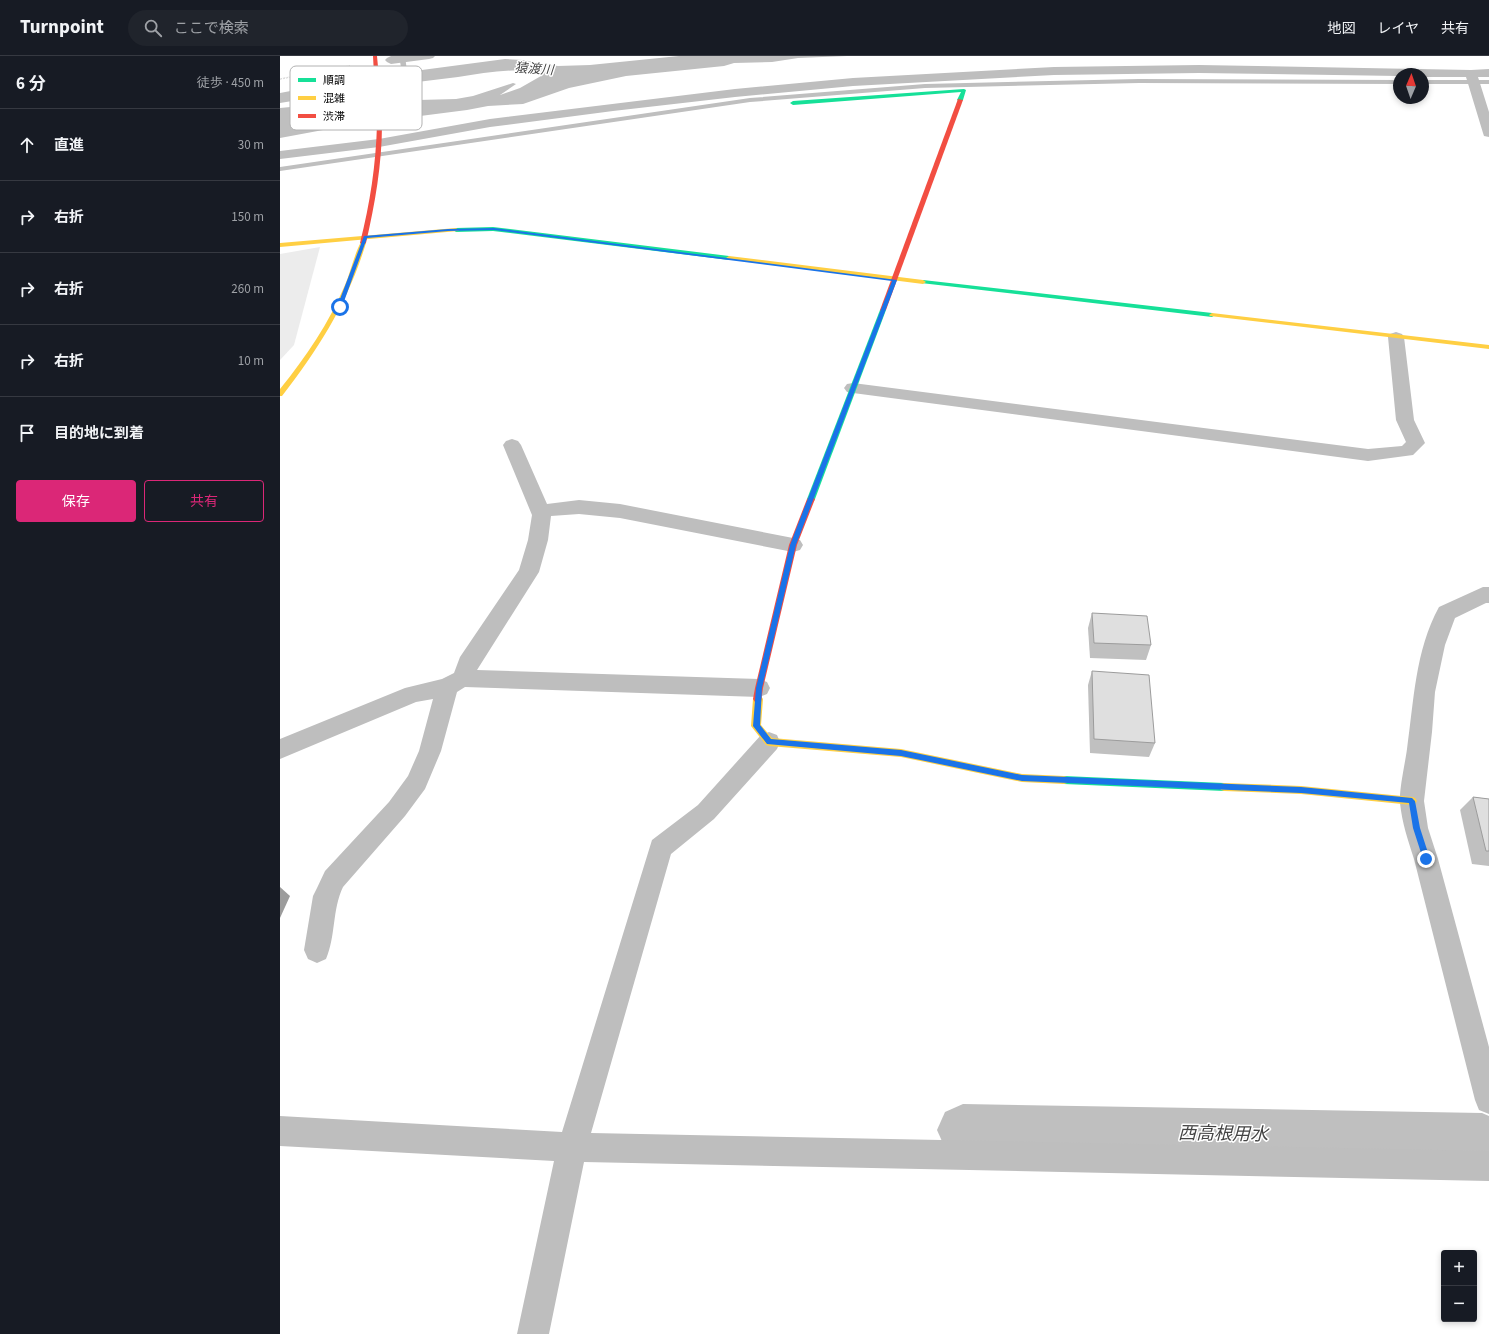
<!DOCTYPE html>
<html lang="ja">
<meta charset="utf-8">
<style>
body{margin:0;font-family:"Source Sans 3","Noto Sans JP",sans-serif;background:#20242c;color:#f1f3f6}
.controls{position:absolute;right:12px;bottom:12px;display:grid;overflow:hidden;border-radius:4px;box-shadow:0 2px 6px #0003}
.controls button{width:36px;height:36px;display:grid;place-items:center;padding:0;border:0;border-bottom:1px solid #363941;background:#171b24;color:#f1f3f6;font:20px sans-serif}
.compass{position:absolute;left:1113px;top:12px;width:36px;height:36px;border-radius:50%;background:#171b24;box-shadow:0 2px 6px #0003;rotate:2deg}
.stop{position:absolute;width:12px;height:12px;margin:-9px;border:3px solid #1a73e8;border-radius:50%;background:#fff}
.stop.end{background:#1a73e8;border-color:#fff;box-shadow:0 1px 4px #0008}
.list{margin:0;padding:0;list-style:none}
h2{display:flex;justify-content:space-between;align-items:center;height:52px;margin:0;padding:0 16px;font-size:17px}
h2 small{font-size:13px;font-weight:400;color:#9ea1a6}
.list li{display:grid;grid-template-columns:26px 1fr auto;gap:12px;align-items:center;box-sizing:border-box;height:72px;padding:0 16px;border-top:1px solid #363941}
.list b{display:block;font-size:15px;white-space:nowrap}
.list em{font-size:13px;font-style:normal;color:#9ea1a6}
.actions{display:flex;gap:8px;padding:12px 16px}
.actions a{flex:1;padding:9px 0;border:1px solid #db2777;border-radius:4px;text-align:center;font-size:14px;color:#db2777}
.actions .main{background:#db2777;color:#fff}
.icon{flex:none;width:22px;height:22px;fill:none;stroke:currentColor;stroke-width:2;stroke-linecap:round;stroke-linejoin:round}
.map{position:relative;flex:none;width:1209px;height:1278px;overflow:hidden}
header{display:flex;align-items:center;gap:24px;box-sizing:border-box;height:56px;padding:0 20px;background:#171b24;border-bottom:1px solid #363941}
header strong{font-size:19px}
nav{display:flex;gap:22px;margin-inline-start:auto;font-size:14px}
.search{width:280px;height:36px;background:#20242c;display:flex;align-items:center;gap:10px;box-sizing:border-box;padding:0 14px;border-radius:22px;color:#9ea1a6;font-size:15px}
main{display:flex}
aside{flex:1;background:#171b24}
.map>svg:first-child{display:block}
</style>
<header>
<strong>Turnpoint</strong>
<div class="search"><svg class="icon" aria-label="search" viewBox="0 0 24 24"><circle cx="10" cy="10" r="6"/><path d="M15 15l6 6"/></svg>ここで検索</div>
<nav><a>地図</a><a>レイヤ</a><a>共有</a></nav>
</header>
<main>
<aside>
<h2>6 分<small>徒歩 · 450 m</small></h2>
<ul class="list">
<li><svg class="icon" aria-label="ahead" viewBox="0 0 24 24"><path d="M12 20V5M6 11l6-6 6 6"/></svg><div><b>直進</b></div><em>30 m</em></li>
<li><svg class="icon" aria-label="right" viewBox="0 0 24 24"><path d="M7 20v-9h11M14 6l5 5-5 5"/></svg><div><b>右折</b></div><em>150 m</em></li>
<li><svg class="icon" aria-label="right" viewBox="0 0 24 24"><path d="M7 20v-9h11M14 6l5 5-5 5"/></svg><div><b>右折</b></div><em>260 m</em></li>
<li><svg class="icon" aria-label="right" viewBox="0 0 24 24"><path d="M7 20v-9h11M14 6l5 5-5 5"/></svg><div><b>右折</b></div><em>10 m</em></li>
<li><svg class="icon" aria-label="arrive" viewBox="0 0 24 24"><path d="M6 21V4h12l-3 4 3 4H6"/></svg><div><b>目的地に到着</b></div></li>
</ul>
<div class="actions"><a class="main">保存</a><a>共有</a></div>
</aside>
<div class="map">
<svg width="1209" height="1278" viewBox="0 0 1209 1278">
<rect width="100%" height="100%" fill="#fff"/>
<path fill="#ececec" d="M40,191l-26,98 -14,15v-106z"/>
<path fill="#bfbfbf" d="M399,0h168l-49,2 -26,4 -38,1 -10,3 -98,10 -57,12 -46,16 -35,2 -21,4 -117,15 -70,13v-30l63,-6 113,-3 17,-3 40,-13 3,1 -16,11 20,-7 21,-12 1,-3c-27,-6 -57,0 -84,4 -60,7 -119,16 -178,26v-10l74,-14 151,-20 18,1 35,6 32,-1z"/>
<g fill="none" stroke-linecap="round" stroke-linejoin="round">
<g fill="#bfbfbf" fill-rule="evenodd">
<path d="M119,0h6l3,23 -5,-1z"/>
<path d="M859,23l260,1v4l-260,-1 -214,5 -175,14 -470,69v-4l470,-69 175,-14z"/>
<rect x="1143" y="24" width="66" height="4"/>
</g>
<path fill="#bfbfbf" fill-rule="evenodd" d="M683,1048l519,9 7,3v46l-7,3 -519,-9 -18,-8 -8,-18 8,-18z"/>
<path stroke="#b9b9b9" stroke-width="1.5" stroke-dasharray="0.5 1" stroke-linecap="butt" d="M0,23l70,-13"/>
<g fill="#bebebe" fill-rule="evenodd">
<path d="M111,0h44l-2,2 -4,1 -38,5 -4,-2 -2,-2 2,-2z"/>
<path d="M919,9l272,5 18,-1v8h-11l11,35v25l-5,-1 -1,-3 -17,-56h-43v-3h-24v2l-200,-3 -145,2 -201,11 -118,11 -122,14 -123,16 -111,20 -99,12v-8l99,-12 111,-20 245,-30 118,-11 201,-11z"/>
<path d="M1116,276l6,2 2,3 10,83 11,23 -12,12 -45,6 -515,-68 -6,-1 -3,-4 3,-4 6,-1 515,66 34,-3 4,-4 -10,-22 -8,-83 2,-3z"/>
<path d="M232,383l6,2 3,4 26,59 32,-4 41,4 173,34 7,2 3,5 -3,5 -7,2 -173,-34 -41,-4 -28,2 -3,24 -9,32 -62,98 282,9 8,3 3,6 -3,6 -8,3 -294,-10 -8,5 -16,59 -16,38 -20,27 -62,71c-11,23 -7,49 -17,72l-9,4 -9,-4 -4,-9 9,-54 4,-8 8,-17 64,-69 19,-26 11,-25 14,-52 -17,3 -136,57v-20l125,-51 37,-9 12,-6 6,-16 59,-87 9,-30 4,-25 -29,-70 3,-4z"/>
<path d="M1203,531h6v16h-3l-31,15 -10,27 -10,47 -3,40 -8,69 4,27 10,31 51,188v67l-10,-4 -4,-10 -61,-241c-6,-19 -12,-36 -14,-56 -1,-14 5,-39 7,-54 7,-48 8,-98 32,-142z"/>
<path d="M489,676l8,3 3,7 -3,7 -63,70 -43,35 -80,279 898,18v30l-905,-19 -35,172h-32l37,-173 -274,-15v-30l282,16 90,-292 46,-35 63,-70z"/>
</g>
<g fill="#16e098" fill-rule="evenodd">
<path d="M684,33l2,1 -3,10 -3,2 -3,-2 4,-8 -168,13 -3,-2 3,-2z"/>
<path d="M213,171l236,29 3,2 -3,2 -236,-29 -37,1 -3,-2 3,-2z"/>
<path d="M643,224l289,33 3,2 -3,2 -291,-34v-2z"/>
<path d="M603,252l3,2 -71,189 -1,2h-6l-1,-2 73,-189z"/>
<path d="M784,720l160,7 3,1 2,3 -2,3 -3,1 -160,-7 -3,-1 -2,-3 2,-3z"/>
</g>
<g fill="#ffcf43" fill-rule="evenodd">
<path d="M176,172l3,2 -1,1 -178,16v-4z"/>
<path d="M81,186l5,1c-18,59 -46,104 -84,153h-2v-7c26,-32 49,-66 65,-104 6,-14 9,-30 16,-43z"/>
<path d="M449,200l194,24 3,2 -3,2 -196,-25 -1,-1z"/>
<path d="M932,257l277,32v4l-279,-33 -1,-1z"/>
<path d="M478,639l3,1 2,3 -2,26 11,13 129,11 121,25 42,2 3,1 2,3 -2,3 -3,1 -42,-2 -121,-25 -132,-11 -3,-1 -15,-19 2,-27 2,-3z"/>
<path d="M944,727l77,3 111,11 3,1 2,3 -2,3 -3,1 -111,-11 -77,-3 -3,-1 -2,-3 2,-3z"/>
</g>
<g fill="#f24e42" fill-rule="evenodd">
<path d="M93,0h4c2,23 5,45 5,68 0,40 -7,80 -16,119l-3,2 -3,-2c10,-39 16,-79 17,-119 0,-23 -3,-45 -4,-68z"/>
<path d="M678,43l5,1 -77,210 -5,1 -1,-1z"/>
<path d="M531,440l4,3 -18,46 -34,143 -2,14h-6l-2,-3 2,-11 34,-143 18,-46z"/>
</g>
</g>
<g fill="#c0c0c0">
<path d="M812,557l59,32 -5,15 -56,-2 -2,-30z"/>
<path d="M812,615l63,72 -6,14 -59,-4 -2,-68z"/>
<path d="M1193,741l16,2v67l-17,-2 -12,-54z"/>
</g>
<path fill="#9c9c9c" d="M0,831l10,9 -10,22z"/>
<g fill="#dfdfdf" stroke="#9c9c9c">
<path d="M812,557l55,3 4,29 -57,-2z"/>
<path d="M812,615l57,4 6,68 -61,-4z"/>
<path d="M1193,741l16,2v52h-3z"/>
</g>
<path fill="#1a73e8" d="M214,172l403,52 -101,265 -34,143 -2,37 11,14 130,11 121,25 279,12 111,11 3,3 5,27 10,31 -1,2 -3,1 -3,-3 -10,-31 -4,-25 -108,-10 -279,-12 -121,-25 -134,-12 -14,-18 3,-38 34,-143 102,-264 -398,-51 -46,1 -81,7 -25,69 -2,1 -3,-1 27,-71 84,-7z"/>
<g text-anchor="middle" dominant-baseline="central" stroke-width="3" stroke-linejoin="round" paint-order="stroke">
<g font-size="13" font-style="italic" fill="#444" stroke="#fff">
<text transform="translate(254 13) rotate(4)">猿渡川</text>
</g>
<g font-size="18" font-style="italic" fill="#444" stroke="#fff">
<text transform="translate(943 1078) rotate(1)">西高根用水</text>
</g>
</g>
<rect x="10" y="10" width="132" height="64" rx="6" fill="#fff" stroke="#b2b2b2" stroke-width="1"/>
<rect x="18" y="22" width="18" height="4" fill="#16e098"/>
<rect x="18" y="40" width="18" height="4" fill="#ffcf43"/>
<rect x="18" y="58" width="18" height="4" fill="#f24e42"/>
<g font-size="11" fill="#000">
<text x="43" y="28">順調</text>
<text x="43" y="46">混雑</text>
<text x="43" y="64">渋滞</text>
</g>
</svg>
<div class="controls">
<button>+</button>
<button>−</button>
</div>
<svg class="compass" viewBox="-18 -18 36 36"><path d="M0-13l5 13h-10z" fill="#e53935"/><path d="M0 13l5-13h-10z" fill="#9ea1a6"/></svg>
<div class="stop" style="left:60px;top:251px"></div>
<div class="stop end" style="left:1146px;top:803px"></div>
</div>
</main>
